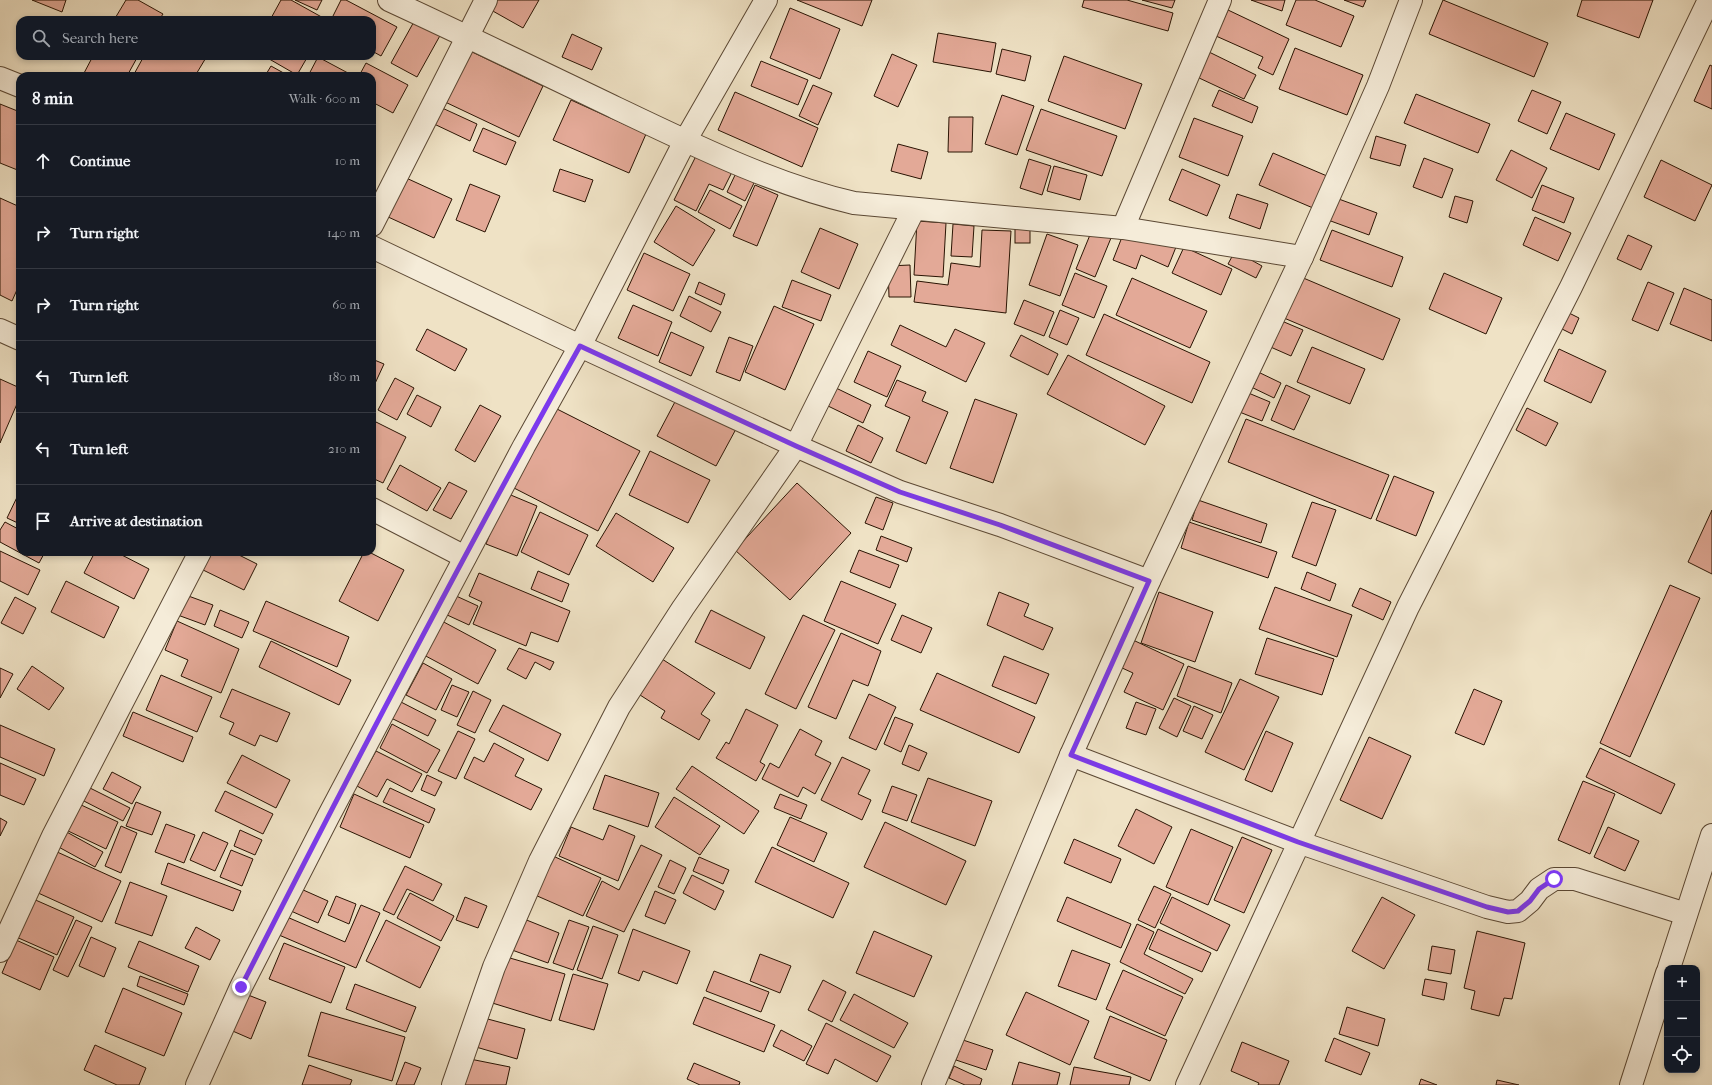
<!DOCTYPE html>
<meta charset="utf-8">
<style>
body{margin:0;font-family:"IM FELL French Canon",serif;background:#242831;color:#f1f3f6}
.controls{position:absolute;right:12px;bottom:12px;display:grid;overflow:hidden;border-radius:8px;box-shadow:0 2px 6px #0003}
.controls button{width:36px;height:36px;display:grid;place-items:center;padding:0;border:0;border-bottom:1px solid #363941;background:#171b24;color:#f1f3f6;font:20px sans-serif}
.stop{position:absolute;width:12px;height:12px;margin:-9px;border:3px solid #7c3aed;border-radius:50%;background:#fff}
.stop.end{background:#7c3aed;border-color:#fff;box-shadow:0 1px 4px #0008}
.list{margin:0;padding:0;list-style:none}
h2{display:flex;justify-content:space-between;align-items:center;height:52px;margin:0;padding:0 16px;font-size:17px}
h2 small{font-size:13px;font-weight:400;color:#9ea1a6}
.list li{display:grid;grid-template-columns:26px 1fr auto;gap:12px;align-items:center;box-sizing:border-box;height:72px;padding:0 16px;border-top:1px solid #363941}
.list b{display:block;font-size:15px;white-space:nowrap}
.list em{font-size:13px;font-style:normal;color:#9ea1a6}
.icon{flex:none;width:22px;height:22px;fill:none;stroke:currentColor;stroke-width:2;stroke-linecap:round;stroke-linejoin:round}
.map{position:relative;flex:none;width:1712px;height:1085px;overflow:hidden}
.search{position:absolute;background:#171b24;box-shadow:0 2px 6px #0003;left:16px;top:16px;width:360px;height:44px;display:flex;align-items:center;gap:10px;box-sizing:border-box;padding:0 14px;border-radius:12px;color:#9ea1a6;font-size:15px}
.panel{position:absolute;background:#171b24;box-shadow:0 2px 6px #0003;left:16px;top:72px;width:360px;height:484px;border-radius:12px}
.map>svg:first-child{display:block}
</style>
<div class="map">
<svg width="1712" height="1085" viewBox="0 0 1712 1085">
<rect width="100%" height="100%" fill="#efe2c5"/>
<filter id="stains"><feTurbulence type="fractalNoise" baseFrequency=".005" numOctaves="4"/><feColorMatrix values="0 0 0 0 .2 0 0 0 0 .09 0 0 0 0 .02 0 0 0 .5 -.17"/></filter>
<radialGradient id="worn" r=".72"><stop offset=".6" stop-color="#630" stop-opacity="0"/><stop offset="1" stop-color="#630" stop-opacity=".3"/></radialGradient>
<g fill="#e3a997" stroke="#2a1403">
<path d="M32,0h34l-4,12z"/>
<path d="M126,0h12l25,14 -4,6h-45z"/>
<path d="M281,0h10l36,20h-57z"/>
<path d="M295,0h27l-5,10z"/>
<path d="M341,0h5l51,27 -16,29 -9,-5v-31h-41z"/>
<path d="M497,0h42l-16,28 -32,-18z"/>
<path d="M797,0h75l-10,26z"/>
<path d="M1084,0h43l46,13 -5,18 -86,-24z"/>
<path d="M1142,0h33l-3,8z"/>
<path d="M1251,0h34l-3,11z"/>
<path d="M1296,0h19l39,16 -13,31 -55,-22z"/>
<path d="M1344,0h22l-3,7z"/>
<path d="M1443,0l105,43 -14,34 -105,-43z"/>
<path d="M1582,0h71l-14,38 -62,-22z"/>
<path d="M790,8l50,21 -20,50 -50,-21z"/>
<path d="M1228,10l61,29 -16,36 -15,-7 5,-11 -47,-21z"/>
<path d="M416,18l26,14 -25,45 -26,-14z"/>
<path d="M938,33l58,10 -5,29 -58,-10z"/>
<path d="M572,34l30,14 -10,22 -30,-13z"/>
<path d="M1295,48l68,27 -16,40 -68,-26z"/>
<path d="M1002,49l29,7 -6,25 -29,-7z"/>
<path d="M468,50l75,36 -24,51 -76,-36z"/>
<path d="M1209,52l47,23 -12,24 -47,-22z"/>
<path d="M892,54l25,11 -19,42 -24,-11z"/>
<path d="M93,56h45l-11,20h-42l-2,-1z"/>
<path d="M144,56h63l-12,20h-62z"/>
<path d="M264,56h44l-11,19z"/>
<path d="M1064,56l78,28 -17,45 -77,-28z"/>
<path d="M318,57l30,16 -1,3h-39z"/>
<path d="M761,61l47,19 -10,25 -47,-19z"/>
<path d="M366,63l42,22 -15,28 -21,-11v-26h-13z"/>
<path d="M1710,65l2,1v43l-18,-8z"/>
<path d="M271,66l18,10h-24z"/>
<path d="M813,85l19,8 -14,32 -19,-9z"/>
<path d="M1219,90l39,17 -6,16 -40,-17z"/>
<path d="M1532,90l29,12 -14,32 -29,-13z"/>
<path d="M735,92l83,36 -16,39 -84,-37z"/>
<path d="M1416,94l74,30 -12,29 -74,-30z"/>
<path d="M1002,95l32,11 -17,49 -32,-11z"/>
<path d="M571,100l75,34 -17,39 -76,-33z"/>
<path d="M0,104l20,8v59l-20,-8z"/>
<path d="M440,107l37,17 -7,17 -38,-18z"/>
<path d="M1041,109l76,27 -15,40 -76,-26z"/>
<path d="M1566,113l49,21 -16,36 -49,-21z"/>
<path d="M949,117h24l-1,35h-24z"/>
<path d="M1194,118l49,18 -15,40 -49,-19z"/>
<path d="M483,128l33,14 -10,23 -33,-14z"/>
<path d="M1376,136l30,9 -6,21 -30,-8z"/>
<path d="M898,144l30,8 -7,27 -30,-8z"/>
<path d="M1511,150l36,18 -15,30 -36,-18z"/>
<path d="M1273,153l54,23 -14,32 -54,-23z"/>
<path d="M697,154l36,16 -10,20 -14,-6 -13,27 -22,-11z"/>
<path d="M1424,158l29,11 -11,29 -29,-11z"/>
<path d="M1029,159l22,7 -9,29 -22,-7z"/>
<path d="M1661,160l51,25 -17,36 -51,-24z"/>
<path d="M1054,166l33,9 -7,25 -33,-9z"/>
<path d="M560,169l33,11 -8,22 -32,-11z"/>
<path d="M1182,169l38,16 -13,31 -38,-16z"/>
<path d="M736,173l19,8 -10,20 -18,-9z"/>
<path d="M404,177l48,22 -18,39 -48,-22z"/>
<path d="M470,184l30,12 -15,36 -29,-12z"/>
<path d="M755,185l23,10 -21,51 -24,-10z"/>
<path d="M1542,185l32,13 -10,25 -32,-13z"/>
<path d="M710,190l32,16 -12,23 -32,-17z"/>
<path d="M1237,194l31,10 -8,25 -31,-11z"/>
<path d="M1455,196l18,5 -6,22 -18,-6z"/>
<path d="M0,198l20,9v76l-8,18 -12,-6z"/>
<path d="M1336,198l41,15 -8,22 -41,-15z"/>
<path d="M676,206l39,24 -22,36 -39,-24z"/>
<path d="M1535,217l36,16 -13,28 -35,-16z"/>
<path d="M917,221l29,2 -3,54 -29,-2z"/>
<rect x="1015" y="222" width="15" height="21"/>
<path d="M953,224l21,2 -2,31 -21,-1z"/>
<path d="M820,228l38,16 -19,45 -38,-17z"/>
<path d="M982,230l29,1 -5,82 -92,-11 3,-21 31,4 3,-22 29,4z"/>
<path d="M1092,230l19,8 -16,39 -19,-8z"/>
<path d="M1332,230l71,27 -11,30 -72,-27z"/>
<path d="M1124,232l52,15 -8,20 -27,-12 -5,14 -23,-9z"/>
<path d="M1047,234l31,11 -18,51 -31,-11z"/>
<path d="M1628,235l24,11 -11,24 -24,-11z"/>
<path d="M1184,247l48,22 -11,26 -49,-22z"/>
<path d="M1235,251l27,15 -6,12 -28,-14z"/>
<path d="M644,253l46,21 -17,37 -46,-21z"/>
<path d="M910,265l1,32h-22l-1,-31z"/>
<path d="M1075,273l32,13 -13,32 -32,-13z"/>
<path d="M1444,273l58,25 -16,36 -57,-25z"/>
<path d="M1301,277l99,42 -17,41 -99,-42z"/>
<path d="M1132,278l75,33 -17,37 -74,-33z"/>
<path d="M792,280l39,15 -10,26 -39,-14z"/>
<path d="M699,282l26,12 -4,11 -26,-12z"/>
<path d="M1648,282l26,11 -16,38 -26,-11z"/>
<path d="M1684,288l28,12v41l-42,-17z"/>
<path d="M689,296l32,16 -10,20 -31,-16z"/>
<path d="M1024,300l30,12 -10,24 -30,-12z"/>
<path d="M633,305l39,17 -14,34 -40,-18z"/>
<path d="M774,306l40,18 -29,66 -40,-18z"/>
<path d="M1060,310l19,8 -12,27 -18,-8z"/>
<path d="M1563,310l16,8 -7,16 -16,-8z"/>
<path d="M1104,314l106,48 -18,41 -106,-48z"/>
<path d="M1277,319l26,11 -12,26 -25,-11z"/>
<path d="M900,325l46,22 9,-18 30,14 -19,39 -75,-37z"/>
<path d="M427,329l40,20 -12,22 -39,-21z"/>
<path d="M671,332l33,15 -13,29 -32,-14z"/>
<path d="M1021,335l37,19 -10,21 -38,-19z"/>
<path d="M729,337l24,9 -13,35 -24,-9z"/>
<path d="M1312,347l53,22 -15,35 -53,-22z"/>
<path d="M1559,349l47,22 -15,32 -47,-22z"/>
<path d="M868,351l33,15 -14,31 -33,-15z"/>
<path d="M1068,355l97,51 -20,39 -98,-51z"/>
<path d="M372,359l12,5 -12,26z"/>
<path d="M1254,370l27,13 -7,15 -27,-13z"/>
<path d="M395,378l19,10 -17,32 -19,-10z"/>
<path d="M0,379l20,9v9l-20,46z"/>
<path d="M897,380l29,12 -4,9 26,11 -22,52 -30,-13 14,-34 -25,-11z"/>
<path d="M1286,385l24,11 -16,34 -23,-10z"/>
<path d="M836,388l35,17 -8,18 -35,-17z"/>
<path d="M1246,392l24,10 -8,19 -25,-10z"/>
<path d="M417,395l24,12 -10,20 -24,-13z"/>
<path d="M677,398l59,31 -20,37 -59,-30z"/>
<path d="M975,399l42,15 -24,69 -43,-15z"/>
<path d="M480,405l21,11 -26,46 -20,-12z"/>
<path d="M555,408l85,43 -42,80 -84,-43z"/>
<path d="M1527,408l31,15 -12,23 -30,-16z"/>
<path d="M1246,419l143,56 -18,44 -143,-57z"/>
<path d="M376,422l30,15 -23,46 -11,-5v-48z"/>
<path d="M858,425l25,13 -12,25 -25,-12z"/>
<path d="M650,451l60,29 -22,43 -59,-28z"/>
<path d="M400,465l41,23 -14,23 -40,-22z"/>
<path d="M1394,476l40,16 -18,44 -40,-16z"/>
<path d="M449,482l18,9 -16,28 -18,-9z"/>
<path d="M797,483l54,50 -61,67 -55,-50z"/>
<path d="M20,491v33l-13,-6z"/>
<path d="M506,493l31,13 -20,50 -31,-12z"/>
<path d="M876,497l17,6 -10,27 -18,-7z"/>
<path d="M1198,500l69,24 -6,19 -69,-23z"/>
<path d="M1312,502l24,8 -20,56 -24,-9z"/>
<path d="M1712,510v64l-24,-12z"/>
<path d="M540,512l48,23 -19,40 -48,-23z"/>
<path d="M616,513l58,35 -21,34 -57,-36z"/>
<path d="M5,522l15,8v22h25l-6,11 -39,-21v-12z"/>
<path d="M1189,522l88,30 -9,26 -87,-30z"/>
<path d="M881,536l31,12 -5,14 -31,-12z"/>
<path d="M859,550l40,15 -9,23 -40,-16z"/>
<path d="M0,551l40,19 -12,25 -28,-14z"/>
<path d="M95,552h21l33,17 -15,30 -50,-26z"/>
<path d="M207,552h26l24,12 -13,26 -45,-22z"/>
<path d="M364,552h5l35,18 -26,51 -39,-20z"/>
<path d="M538,571l31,13 -7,18 -31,-13z"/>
<path d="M1307,572l29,12 -6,17 -29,-12z"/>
<path d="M479,573l91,38 -12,31 -27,-10 -5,14 -53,-22 9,-22 -13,-6z"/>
<path d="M66,581l53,26 -15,31 -53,-26z"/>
<path d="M841,581l55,23 -18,40 -54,-23z"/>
<path d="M1670,585l30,13 -70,159 -30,-14z"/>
<path d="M1275,587l77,28 -15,42 -78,-28z"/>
<path d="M1360,588l31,14 -8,18 -31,-14z"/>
<path d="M999,592l30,12 -5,12 29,12 -10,22 -56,-25z"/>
<path d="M1159,592l54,20 -18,50 -54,-19z"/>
<path d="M183,594l30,11 -8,20 -30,-11z"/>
<path d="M454,595l24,11 -9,19 -24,-11z"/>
<path d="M15,597l21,11 -13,26 -22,-11z"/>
<path d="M266,601l83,36 -12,30 -84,-36z"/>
<path d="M220,610l29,12 -7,16 -28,-12z"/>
<path d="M711,610l54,27 -15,32 -55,-27z"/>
<path d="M803,615l32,15 -39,79 -31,-15z"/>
<path d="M902,615l30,13 -11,25 -30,-13z"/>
<path d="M440,620l56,30 -18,34 -56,-30z"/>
<path d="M177,621l62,28 -18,44 -40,-17 7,-16 -23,-10z"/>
<path d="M841,633l40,18 -13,35 -15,-6 -17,39 -28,-12z"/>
<path d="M1267,638l67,21 -12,36 -67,-21z"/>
<path d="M1133,640l51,24 -21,46 -39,-18 9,-19 -13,-6z"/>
<path d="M271,641l80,39 -12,25 -80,-38z"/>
<path d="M519,648l35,14 -4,8 -15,-8 -9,17 -19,-10z"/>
<path d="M1004,656l45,18 -13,30 -44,-18z"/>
<path d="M662,659l53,34 -14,21 9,6 -11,20 -38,-22 4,-7 -25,-16z"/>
<path d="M423,663l29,16 -16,31 -30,-15z"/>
<path d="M32,666l32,22 -15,22 -32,-21z"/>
<path d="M1188,666l44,17 -11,30 -44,-17z"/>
<path d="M0,668l13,6 -13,24z"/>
<path d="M937,673l98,44 -16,36 -99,-43z"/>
<path d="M161,675l51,22 -15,35 -51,-22z"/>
<path d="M1240,679l39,18 -35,73 -39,-18z"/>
<path d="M452,685l17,7 -12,25 -16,-7z"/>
<path d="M232,689l58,24 -13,29 -17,-7 -5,11 -26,-12 5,-11 -14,-6z"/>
<path d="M1474,689l28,12 -18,44 -29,-12z"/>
<path d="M473,691l18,9 -16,33 -18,-8z"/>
<path d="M869,694l27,13 -20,43 -27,-12z"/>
<path d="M1174,698l17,8 -14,31 -18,-9z"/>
<path d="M399,701l37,19 -8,16 -37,-18z"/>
<path d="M1136,702l20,7 -10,26 -20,-7z"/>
<path d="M503,705l58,29 -13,27 -59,-30z"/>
<path d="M1194,706l19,9 -11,24 -19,-8z"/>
<path d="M746,709l32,16 -18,37 5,3 -9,16 -40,-23 10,-16 3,2z"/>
<path d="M133,712l60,25 -10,25 -60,-26z"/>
<path d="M895,717l18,7 -12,28 -17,-8z"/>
<path d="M392,724l48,26 -13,23 -47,-25z"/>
<path d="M0,725l55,24 -11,27 -44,-19z"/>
<path d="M800,729l22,12 -7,14 16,8 -16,31 -12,-7 -5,10 -36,-18 8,-16 9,5z"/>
<path d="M458,731l17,8 -19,40 -18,-8z"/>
<path d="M1266,731l27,12 -21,49 -27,-12z"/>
<path d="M1369,737l42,19 -29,63 -42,-19z"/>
<path d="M494,743l30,16 -9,17 27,13 -11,21 -67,-32 10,-21 10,5z"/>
<path d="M909,745l18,8 -8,18 -17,-7z"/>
<path d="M1600,748l75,36 -14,30 -75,-37z"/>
<path d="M376,751l46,23 -10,18 -25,-13 -10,18 -20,-11z"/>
<path d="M242,755l48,25 -14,28 -49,-25z"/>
<path d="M842,757l28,13 -12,24 13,6 -9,20 -41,-20z"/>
<path d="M0,763l36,16 -12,26 -24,-10z"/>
<path d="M692,766l67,45 -15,23 -68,-45z"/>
<path d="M112,772l29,15 -9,17 -29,-15z"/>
<path d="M427,775l15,7 -7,14 -14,-6z"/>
<path d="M605,775l54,18 -11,34 -55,-18z"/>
<path d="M928,778l64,23 -17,45 -64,-24z"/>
<path d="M1583,781l32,13 -25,60 -32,-14z"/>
<path d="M84,785l46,23 -7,13 -45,-23z"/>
<path d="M892,786l25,9 -10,26 -25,-9z"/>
<path d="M390,788l45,21 -6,14 -46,-21z"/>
<path d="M225,791l48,23 -10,20 -48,-23z"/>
<path d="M354,794l70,31 -14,33 -70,-31z"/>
<path d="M780,794l27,11 -6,14 -27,-11z"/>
<path d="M674,797l46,29 -20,29 -45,-28z"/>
<path d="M136,802l25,10 -9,23 -26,-9z"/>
<path d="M79,804l39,18 -12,27 -40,-19z"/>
<path d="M1136,809l36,18 -18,37 -36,-18z"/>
<path d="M790,817l37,16 -13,29 -37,-17z"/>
<path d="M0,818l7,4 -7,14z"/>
<path d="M885,822l81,39 -20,44 -82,-38z"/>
<path d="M166,824l29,11 -11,28 -29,-11z"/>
<path d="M609,825l26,11 -17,45 -59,-25 12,-29 32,13z"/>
<path d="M121,826l16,7 -16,40 -16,-7z"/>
<path d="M1608,827l31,14 -14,30 -31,-14z"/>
<path d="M1191,829l42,18 -25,58 -42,-18z"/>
<path d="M63,830l40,22 -8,15 -40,-22z"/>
<path d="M240,830l22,10 -7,15 -21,-9z"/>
<path d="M203,832l25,11 -13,28 -25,-11z"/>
<path d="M1242,837l30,13 -28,63 -30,-13z"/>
<path d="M1074,839l47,20 -10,24 -47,-20z"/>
<path d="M641,845l21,10 -38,77 -38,-16 16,-35 17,9z"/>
<path d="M772,847l77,36 -16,35 -78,-36z"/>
<path d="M231,850l22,9 -11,27 -22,-9z"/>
<path d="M55,851l66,30 -19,41 -66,-30z"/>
<path d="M553,856l48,22 -18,38 -48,-21z"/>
<path d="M699,857l30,13 -6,14 -30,-13z"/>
<path d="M670,860l16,8 -12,26 -16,-7z"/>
<path d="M168,863l73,28 -8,20 -72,-27z"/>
<path d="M405,866l37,18 -9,17 -26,-12 -13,26 -11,-5z"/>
<path d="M692,875l32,16 -9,19 -32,-17z"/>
<path d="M130,882l37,14 -15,40 -37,-13z"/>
<path d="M1154,886l17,8 -16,34 -17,-8z"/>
<path d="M301,889l27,12 -10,22 -27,-12z"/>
<path d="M655,891l21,9 -11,24 -20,-8z"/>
<path d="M410,893l44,23 -13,25 -44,-23z"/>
<path d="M336,896l20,8 -7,20 -21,-9z"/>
<path d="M465,897l22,9 -9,22 -22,-8z"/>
<path d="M1067,897l64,27 -10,24 -64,-27z"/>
<path d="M1172,897l58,28 -13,26 -57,-28z"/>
<path d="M1382,897l33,18 -31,54 -32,-18z"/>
<path d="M31,898l43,19 -17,38 -43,-19z"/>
<path d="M361,905l19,8 -24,55 -77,-33 8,-18 58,25z"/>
<path d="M524,919l35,14 -11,30 -36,-13z"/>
<path d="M76,920l16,7 -24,50 -15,-7z"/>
<path d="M386,920l54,27 -20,41 -54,-27z"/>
<path d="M569,920l20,7 -16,43 -20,-7z"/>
<path d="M1137,924l17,8 -10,22 49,25 -8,15 -65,-32z"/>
<path d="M593,926l25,9 -16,44 -25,-9z"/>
<path d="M196,927l24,13 -10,20 -25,-12z"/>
<path d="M633,929l57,22 -13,33 -34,-13 -4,10 -21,-8z"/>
<path d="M1158,929l53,24 -9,19 -53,-23z"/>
<path d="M874,931l58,25 -18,41 -58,-24z"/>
<path d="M1477,931l48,12 -13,56 -8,-1 -5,18 -28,-7 4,-18 -11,-3z"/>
<path d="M91,937l25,11 -12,29 -25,-11z"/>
<path d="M16,940l38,17 -14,33 -38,-17z"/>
<path d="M139,941l60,25 -11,26 -60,-25z"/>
<path d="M284,943l61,24 -14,36 -62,-24z"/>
<path d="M1432,946l23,4 -4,24 -23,-4z"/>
<path d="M1072,950l38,14 -14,36 -38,-14z"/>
<path d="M760,954l31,12 -11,27 -30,-12z"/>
<path d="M503,956l62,18 -14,47 -62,-19z"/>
<path d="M1123,970l60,27 -18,39 -59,-27z"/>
<path d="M714,971l55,21 -8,20 -55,-21z"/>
<path d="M573,974l35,10 -14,46 -35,-10z"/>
<path d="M140,976l48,18 -4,11 -47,-19z"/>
<path d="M1425,979l22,4 -3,17 -22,-5z"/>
<path d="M823,980l23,12 -14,30 -24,-12z"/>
<path d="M355,984l61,23 -10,25 -60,-23z"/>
<path d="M123,988l59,25 -18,43 -59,-24z"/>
<path d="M1026,992l63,29 -19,44 -64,-30z"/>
<path d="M243,993l23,9 -15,37 -23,-10z"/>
<path d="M854,994l54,29 -14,25 -54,-28z"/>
<path d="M704,997l71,28 -11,27 -71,-28z"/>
<path d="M1347,1007l38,12 -7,27 -39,-12z"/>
<path d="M321,1012l84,25 -13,44 -84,-25z"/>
<path d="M1110,1016l57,24 -17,41 -56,-23z"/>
<path d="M484,1018l41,11 -8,30 -41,-12z"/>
<path d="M826,1023l65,33 -14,26 -42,-23 -7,15 -22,-10z"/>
<path d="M781,1030l31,16 -8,15 -31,-15z"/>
<path d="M1334,1038l36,15 -9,22 -36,-14z"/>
<path d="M963,1040l30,10 -7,20 -30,-10z"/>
<path d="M1242,1042l47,19 -10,24h-21l1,-2 -28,-12z"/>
<path d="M95,1045l51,23 -7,17h-22l-33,-15z"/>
<path d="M470,1059l40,8 -4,18h-41z"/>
<path d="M405,1062l16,6 -7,17h-18z"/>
<path d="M1019,1062l41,11 -3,12h-45z"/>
<path d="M694,1063l46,19 -1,3h-39l-13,-6z"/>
<path d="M309,1065l43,15 -2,5h-48z"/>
<path d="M954,1066l28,13 -2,6h-15l-16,-7z"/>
<path d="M1074,1067l57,10 -2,8h-59z"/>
<path d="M1421,1079l16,6h-18z"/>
<path d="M1497,1080l22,5h-23z"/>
</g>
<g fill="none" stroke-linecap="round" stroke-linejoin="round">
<g stroke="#5b4834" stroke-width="24">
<g id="minor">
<path d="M389,0c76,35 152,72 227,108 76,36 156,76 238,95l269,25 179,29"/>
<path d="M0,78l20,8"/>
<path d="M372,225l114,-225"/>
<path d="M1123,228l97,-228"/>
<path d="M372,247l208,99 216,100 104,46 100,33 149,56"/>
<path d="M0,330l20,9"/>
<path d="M372,509l93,48"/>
<path d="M1071,755l227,87 189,65 21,5 10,-1 12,-10 9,-12 15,-10h21l111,35"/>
<path d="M0,951l53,-115 147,-284"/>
<path d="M1669,968l43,-133"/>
<path d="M197,1085l44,-98 87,-170 196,-371 56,-100 105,-205 81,-141"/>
<path d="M453,1085l41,-118 46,-106 79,-154 64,-99 113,-162 118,-237"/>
<path d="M933,1085l138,-330 78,-174 153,-324 76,-171 33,-86"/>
<path d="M1187,1085l221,-478 163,-320 138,-287"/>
<path d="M1631,1085l36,-112"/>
</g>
</g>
<use href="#minor" stroke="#f5ecd9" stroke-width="22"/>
</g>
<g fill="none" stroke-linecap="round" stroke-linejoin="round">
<path stroke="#7c3aed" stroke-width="5" d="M241,987c109,-215 221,-430 339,-641l216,100 104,46 100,33 149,56 -78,174 227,87 189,65 21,5 10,-1 12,-10 9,-12 15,-10"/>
</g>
<rect width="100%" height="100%" filter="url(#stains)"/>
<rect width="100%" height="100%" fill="url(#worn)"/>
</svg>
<div class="controls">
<button>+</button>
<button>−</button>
<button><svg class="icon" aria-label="locate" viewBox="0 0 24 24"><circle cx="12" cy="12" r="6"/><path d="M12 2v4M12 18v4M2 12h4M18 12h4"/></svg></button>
</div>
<div class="stop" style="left:1554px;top:879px"></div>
<div class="stop end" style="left:241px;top:987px"></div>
<div class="search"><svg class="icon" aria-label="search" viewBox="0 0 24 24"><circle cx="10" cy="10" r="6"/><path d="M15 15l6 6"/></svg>Search here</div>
<section class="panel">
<h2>8 min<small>Walk · 600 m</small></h2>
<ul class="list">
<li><svg class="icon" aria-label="ahead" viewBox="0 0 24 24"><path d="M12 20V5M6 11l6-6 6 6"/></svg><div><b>Continue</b></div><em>10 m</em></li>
<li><svg class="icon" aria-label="right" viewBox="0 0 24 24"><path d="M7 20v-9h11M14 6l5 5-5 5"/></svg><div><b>Turn right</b></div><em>140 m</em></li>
<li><svg class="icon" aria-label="right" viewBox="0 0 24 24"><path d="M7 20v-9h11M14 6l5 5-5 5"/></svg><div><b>Turn right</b></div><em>60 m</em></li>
<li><svg class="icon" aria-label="left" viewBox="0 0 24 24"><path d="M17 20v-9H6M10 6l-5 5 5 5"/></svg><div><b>Turn left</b></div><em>180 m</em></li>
<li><svg class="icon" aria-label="left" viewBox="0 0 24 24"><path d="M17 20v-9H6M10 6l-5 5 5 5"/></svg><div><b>Turn left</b></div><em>210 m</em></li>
<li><svg class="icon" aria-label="arrive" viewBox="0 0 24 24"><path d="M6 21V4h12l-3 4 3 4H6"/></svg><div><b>Arrive at destination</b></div></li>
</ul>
</section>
</div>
